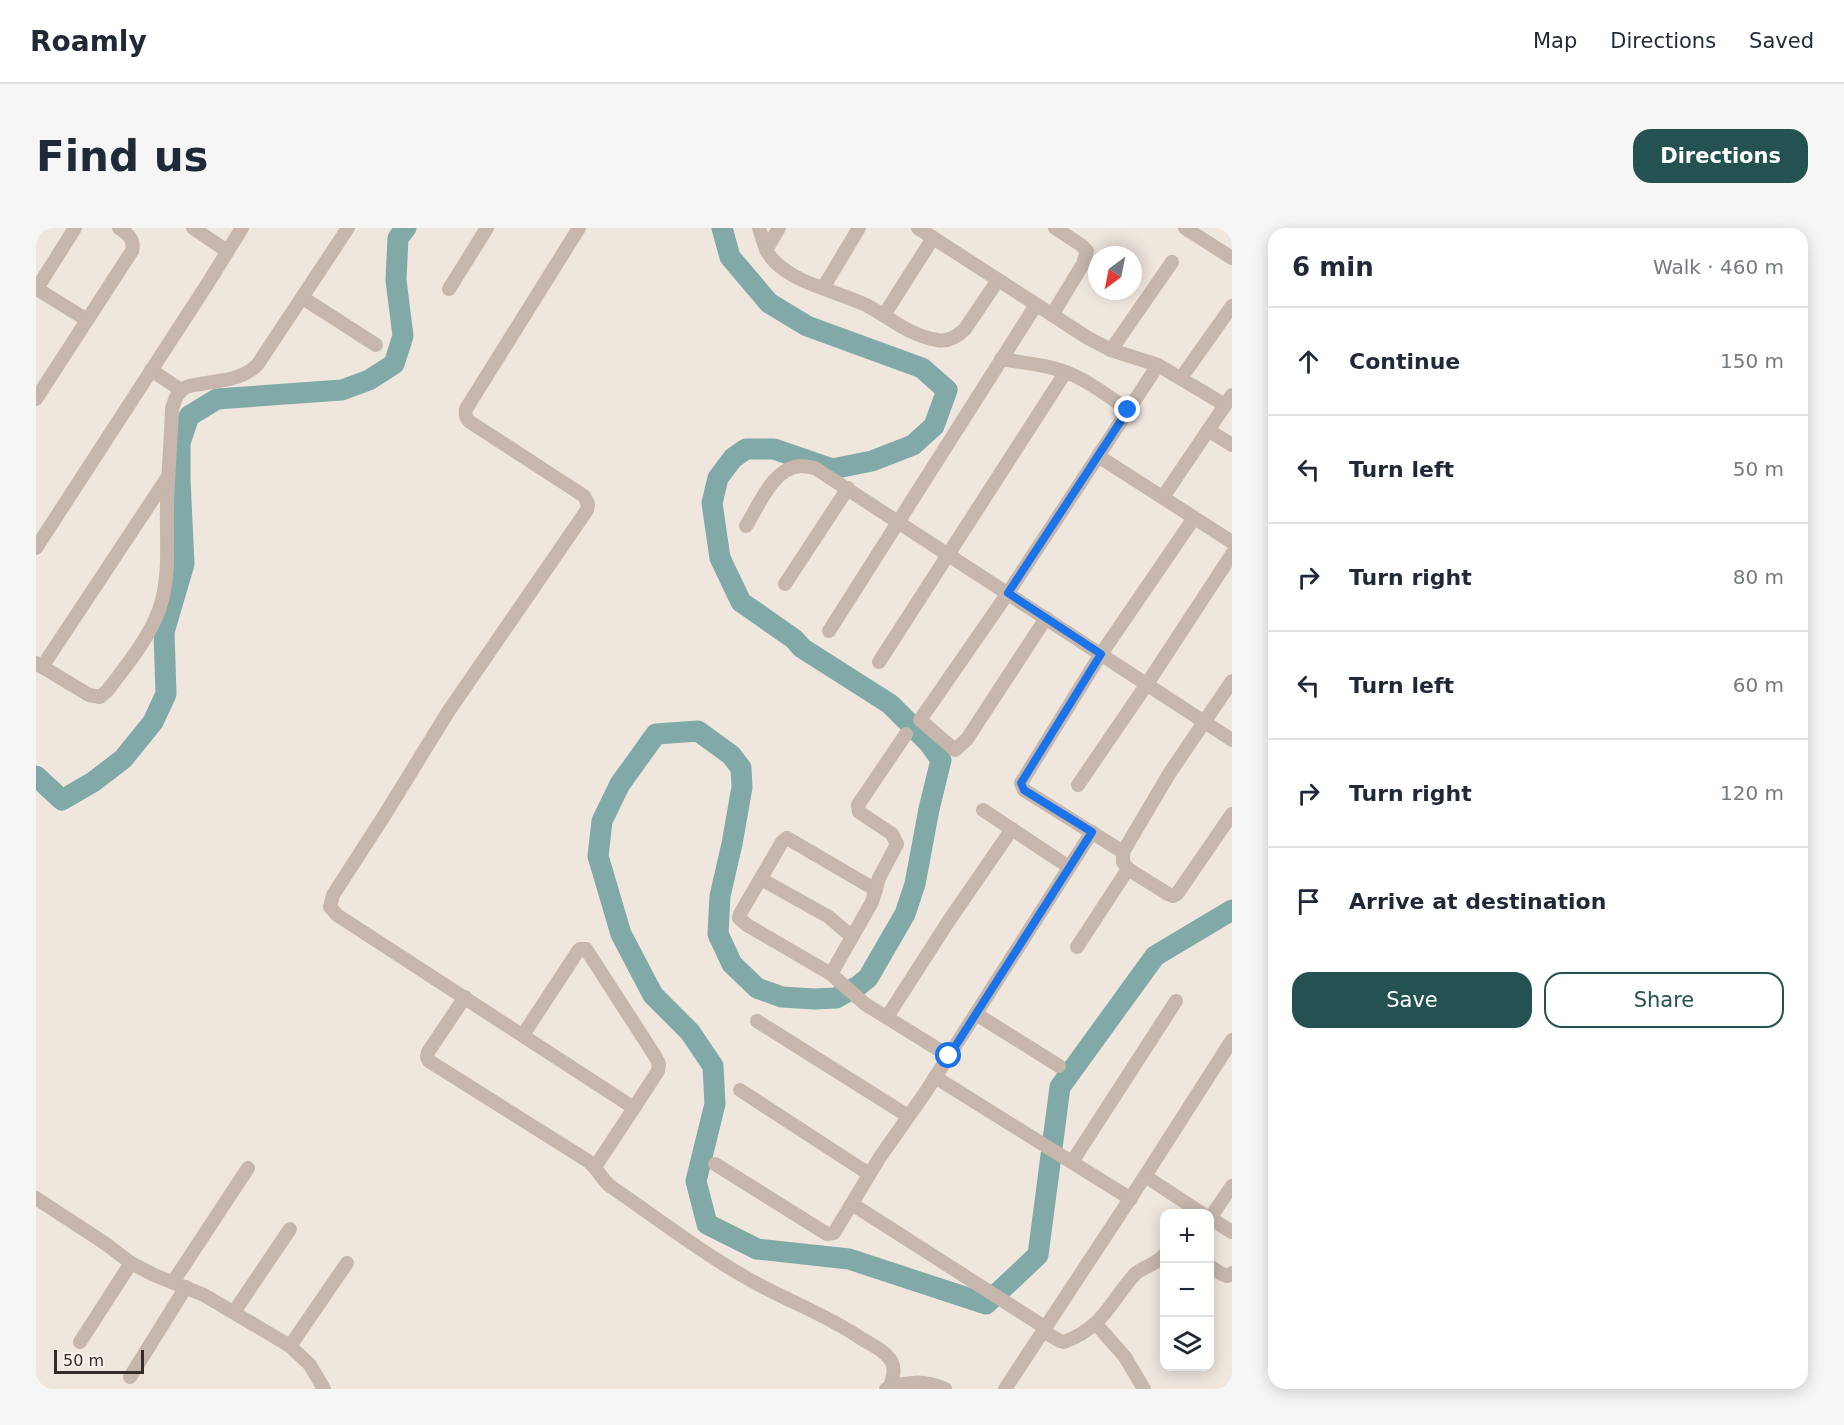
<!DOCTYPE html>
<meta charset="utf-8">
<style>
body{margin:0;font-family:"DejaVu Sans",sans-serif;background:#f6f6f7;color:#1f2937}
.controls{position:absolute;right:18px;bottom:18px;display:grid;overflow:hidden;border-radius:12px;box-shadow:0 3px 15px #0003}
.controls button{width:54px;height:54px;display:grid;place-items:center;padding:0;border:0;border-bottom:2px solid #e0e1e3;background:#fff;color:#1f2937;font:30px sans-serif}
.compass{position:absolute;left:1052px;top:18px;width:54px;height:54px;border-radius:50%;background:#fff;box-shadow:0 3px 15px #0003;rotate:212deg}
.scale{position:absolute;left:18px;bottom:15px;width:90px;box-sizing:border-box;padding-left:6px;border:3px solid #352c2a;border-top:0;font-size:16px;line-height:21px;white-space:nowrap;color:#352c2a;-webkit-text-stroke:4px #f8f0ea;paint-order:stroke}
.stop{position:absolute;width:18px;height:18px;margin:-14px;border:4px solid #1a73e8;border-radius:50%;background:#fff}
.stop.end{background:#1a73e8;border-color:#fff;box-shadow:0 2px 6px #0008}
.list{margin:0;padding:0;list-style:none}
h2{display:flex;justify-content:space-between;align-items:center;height:78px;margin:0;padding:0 24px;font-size:26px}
h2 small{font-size:20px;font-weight:400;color:#747a83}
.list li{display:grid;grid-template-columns:39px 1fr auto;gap:18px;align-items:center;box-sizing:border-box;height:108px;padding:0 24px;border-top:2px solid #e0e1e3}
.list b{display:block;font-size:22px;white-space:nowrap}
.list em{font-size:20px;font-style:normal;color:#747a83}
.actions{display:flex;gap:12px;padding:18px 24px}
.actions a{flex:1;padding:14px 0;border:2px solid #245251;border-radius:18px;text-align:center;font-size:21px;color:#245251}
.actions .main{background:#245251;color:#fff}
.icon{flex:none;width:33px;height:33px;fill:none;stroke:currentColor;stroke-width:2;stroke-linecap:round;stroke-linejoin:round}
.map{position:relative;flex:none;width:1196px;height:1161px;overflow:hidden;border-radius:18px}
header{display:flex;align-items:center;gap:36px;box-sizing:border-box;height:84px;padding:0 30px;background:#fff;border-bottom:2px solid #e0e1e3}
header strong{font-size:28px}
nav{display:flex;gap:33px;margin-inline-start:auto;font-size:21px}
.intro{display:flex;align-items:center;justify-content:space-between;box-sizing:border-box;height:144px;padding:0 36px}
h1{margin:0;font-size:42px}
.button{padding:15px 27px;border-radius:18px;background:#245251;color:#fff;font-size:21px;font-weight:700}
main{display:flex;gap:36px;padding:0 36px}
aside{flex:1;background:#fff;border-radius:18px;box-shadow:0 3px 15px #0003}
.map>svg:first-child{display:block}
</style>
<header>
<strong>Roamly</strong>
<nav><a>Map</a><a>Directions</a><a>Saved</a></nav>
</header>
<div class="intro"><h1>Find us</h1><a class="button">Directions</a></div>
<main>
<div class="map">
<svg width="1196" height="1161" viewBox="0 0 1196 1161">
<rect width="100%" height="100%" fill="#efe6de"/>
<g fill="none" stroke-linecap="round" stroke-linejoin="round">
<g stroke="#80a9a8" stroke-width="21">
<path d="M686,0l8,29 39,46 38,23 115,42 25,22 -13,36 -21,19 -41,16 -40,8 -58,-20h-28l-13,9 -15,20 -6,25 8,55 21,44 53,37 8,9 88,56 39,39 12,17 -12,49 -14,75 -10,30 -37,64 -10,8 -22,12 -22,1 -32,-2 -25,-9 -25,-24 -14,-30 2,-38 12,-52 10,-57 -1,-19 -10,-13 -33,-24 -42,3 -36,50 -18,37 -4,35 23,78 32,61 37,37 23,34 2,38 -19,77 11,43 50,25 92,10 137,45 52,-49 22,-168 95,-131 77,-46"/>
<path d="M0,548l26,24 31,-18 30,-23 30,-37 13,-28 -2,-62 20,-68 -4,-85v-36l9,-27 28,-17 125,-9 27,-10 25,-16 9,-28 -7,-56 2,-42 8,-10"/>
</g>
<g stroke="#c6b6ab" stroke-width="14">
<path d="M157,0l34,23"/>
<path d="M543,0l-113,181c-1,7 0,9 4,13l114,74 4,8 -1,6 -139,202 -64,104 -51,79 -3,12 7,8 297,193 -39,59"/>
<path d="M723,0c4,12 6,24 15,33 24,24 63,30 92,44 23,12 44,31 71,35 11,2 20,-3 28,-11l33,-49"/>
<path d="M882,0l170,110 23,12 47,15 67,40"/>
<path d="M1149,0l47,30"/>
<path d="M730,22l13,-22"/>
<path d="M787,60l36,-60"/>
<path d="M1,61l50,31"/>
<path d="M413,61l38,-61"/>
<path d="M0,62l39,-62"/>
<path d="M267,70l73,47"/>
<path d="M848,87l49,-77"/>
<path d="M1016,87l31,-51 4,-13 -6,-6 -26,-17"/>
<path d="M1075,122l61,-88"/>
<path d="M965,131c23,4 50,6 72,16 20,9 38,23 55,35"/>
<path d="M115,142l30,20"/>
<path d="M1145,150l51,-72"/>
<path d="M0,171l96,-148c3,-11 -4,-17 -13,-23"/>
<path d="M1172,202l24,15"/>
<path d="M1062,228l134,86"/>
<path d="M1127,269l69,-102"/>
<path d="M710,298c13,-21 27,-58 54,-60 5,0 10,1 15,2l417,272"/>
<path d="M0,320l172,-265 34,-55"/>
<path d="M749,356l63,-96"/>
<path d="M1010,390l-79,121 -12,11 -35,-30 88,-127 150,-228"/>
<path d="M793,403l207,-326"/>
<path d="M843,434l186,-289"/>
<path d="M0,435l53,32 11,2 7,-6c19,-25 41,-51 52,-81 12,-34 7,-69 8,-104 1,-32 4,-65 5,-97 2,-7 4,-15 11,-20 5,-4 12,-4 18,-5 21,-4 42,-4 57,-20l90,-136"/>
<path d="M6,439l125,-189"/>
<path d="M1042,557l69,-101 85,-130"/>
<path d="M947,582l86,57"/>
<path d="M1087,624l-99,-62 -3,-7 80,-129 93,-136"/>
<path d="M1092,641l40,25 5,2 4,-2 55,-80"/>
<path d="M725,651l68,38 23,20"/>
<path d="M840,662l-89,-52 -5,4 -42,72 -1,4 8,7 84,49 34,30 84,52"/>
<path d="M1041,719l51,-78 -5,-7v-10l46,-78 63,-93"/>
<path d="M795,746l41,-72 7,-24 18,-34 -5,-10 -33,-22 -1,-7 48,-71"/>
<path d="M429,769l-37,55 -1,5 2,4 159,100c9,7 13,17 22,25 47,32 92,67 142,95 36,20 75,34 110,58 8,5 20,10 26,18 9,9 5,20 2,30"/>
<path d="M940,786l83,52"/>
<path d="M851,789l61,-95 64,-93"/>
<path d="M721,793l151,95"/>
<path d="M487,807l55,-84 2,-2h6l69,107 4,8 -1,7 -24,37"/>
<path d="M899,849l196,122"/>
<path d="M704,862l129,84"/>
<path d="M1036,934l104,-161"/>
<path d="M679,936l112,70 7,-1 46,-76 45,-64 167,-261"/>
<path d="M1109,948l87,-136"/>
<path d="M0,970l70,46 25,19 23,12 50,20 86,51 20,19 14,24"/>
<path d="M816,976l194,124"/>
<path d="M1174,990l22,-32"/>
<path d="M1174,990l22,14"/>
<path d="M1174,1038l10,7 7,3 5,-3"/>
<path d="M137,1054l75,-114"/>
<path d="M198,1084l56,-83"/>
<path d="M1060,1096l29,33 19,32"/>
<path d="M1007,1103l17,10 4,1c40,-15 45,-39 71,-68 10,-8 22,-10 29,-19"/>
<path d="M44,1114l51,-79"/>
<path d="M254,1118l57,-83"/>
<path d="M94,1149l56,-90"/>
<path d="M850,1161c22,-8 38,-9 59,0"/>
<path d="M969,1161l140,-213 58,38"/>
</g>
</g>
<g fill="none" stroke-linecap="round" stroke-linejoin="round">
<path stroke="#1a73e8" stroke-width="8" d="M913,828l143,-224 -68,-42 -3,-7 80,-129 -93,-61 120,-183"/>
</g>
</svg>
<div class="controls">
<button>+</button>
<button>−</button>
<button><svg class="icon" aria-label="layers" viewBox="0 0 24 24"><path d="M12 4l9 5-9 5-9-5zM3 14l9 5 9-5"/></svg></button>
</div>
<svg class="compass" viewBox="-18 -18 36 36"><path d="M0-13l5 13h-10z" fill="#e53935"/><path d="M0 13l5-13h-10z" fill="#747a83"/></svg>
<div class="scale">50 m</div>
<div class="stop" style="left:913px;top:828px"></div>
<div class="stop end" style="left:1092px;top:182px"></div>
</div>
<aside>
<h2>6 min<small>Walk · 460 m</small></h2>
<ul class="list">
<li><svg class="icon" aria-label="ahead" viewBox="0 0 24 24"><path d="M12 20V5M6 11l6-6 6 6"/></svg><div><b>Continue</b></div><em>150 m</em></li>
<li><svg class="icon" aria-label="left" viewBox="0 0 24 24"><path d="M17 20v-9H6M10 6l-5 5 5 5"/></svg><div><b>Turn left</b></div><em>50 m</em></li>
<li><svg class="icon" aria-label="right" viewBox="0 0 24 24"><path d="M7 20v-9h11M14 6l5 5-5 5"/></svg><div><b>Turn right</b></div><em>80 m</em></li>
<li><svg class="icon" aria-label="left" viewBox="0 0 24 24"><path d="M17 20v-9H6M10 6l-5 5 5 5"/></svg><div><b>Turn left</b></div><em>60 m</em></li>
<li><svg class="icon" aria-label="right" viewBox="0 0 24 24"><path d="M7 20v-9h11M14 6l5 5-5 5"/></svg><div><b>Turn right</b></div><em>120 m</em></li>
<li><svg class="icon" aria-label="arrive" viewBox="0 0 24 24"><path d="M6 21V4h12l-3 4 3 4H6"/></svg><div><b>Arrive at destination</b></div></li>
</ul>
<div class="actions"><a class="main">Save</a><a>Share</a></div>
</aside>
</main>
